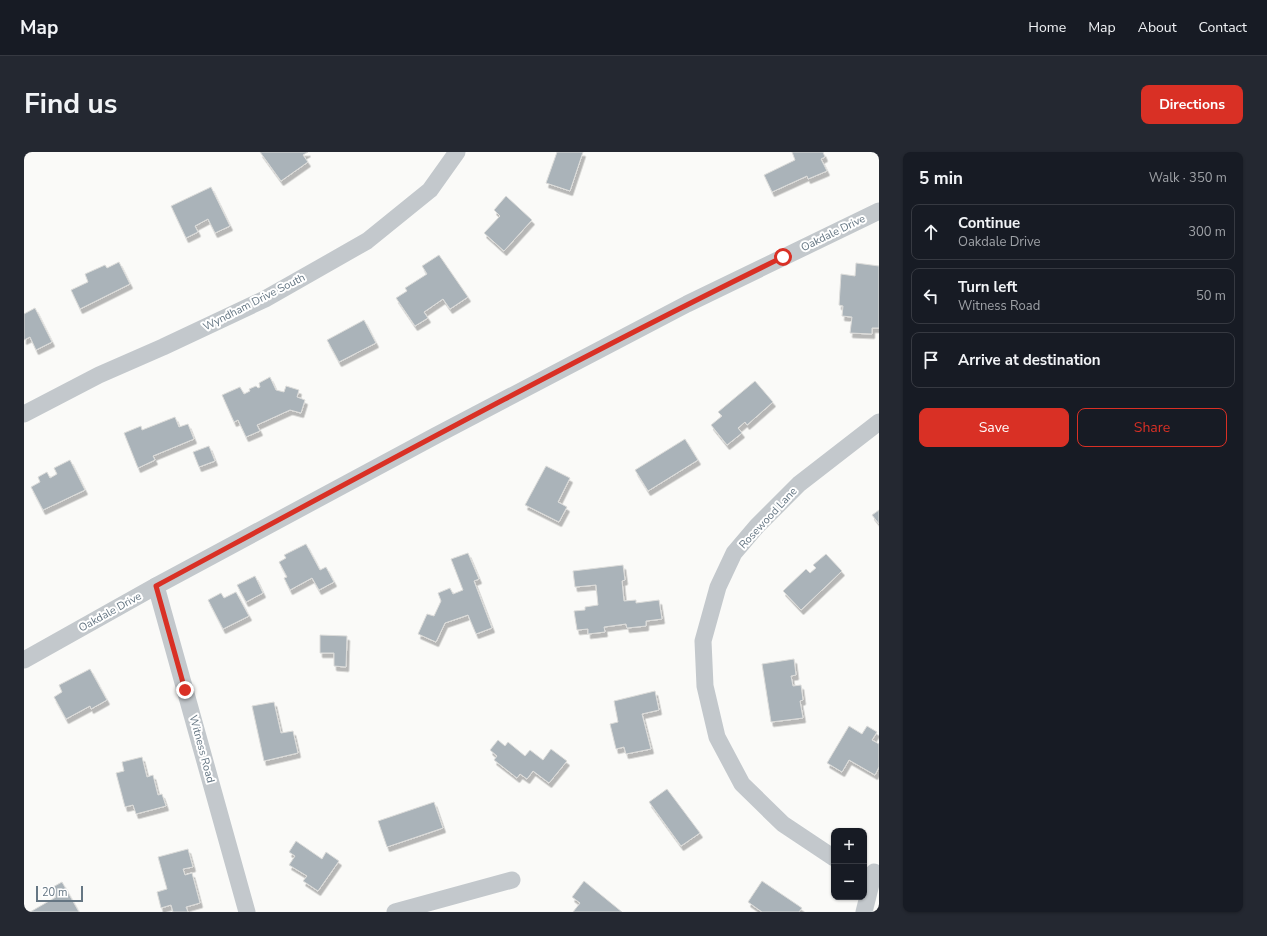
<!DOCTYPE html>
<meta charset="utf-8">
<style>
body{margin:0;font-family:"Nunito Sans",sans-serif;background:#242831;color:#f1f3f6}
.controls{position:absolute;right:12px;bottom:12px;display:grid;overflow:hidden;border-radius:8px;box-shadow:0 1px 3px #0004}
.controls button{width:36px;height:36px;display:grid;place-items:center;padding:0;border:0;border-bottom:1px solid #363941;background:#171b24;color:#f1f3f6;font:20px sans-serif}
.scale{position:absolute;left:12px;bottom:10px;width:47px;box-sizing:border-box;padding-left:4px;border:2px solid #657683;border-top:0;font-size:11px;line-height:14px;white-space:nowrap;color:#657683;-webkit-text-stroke:3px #fff;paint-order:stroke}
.stop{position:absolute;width:12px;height:12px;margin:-9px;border:3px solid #d93025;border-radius:50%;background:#fff}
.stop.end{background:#d93025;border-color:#fff;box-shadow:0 1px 4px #0008}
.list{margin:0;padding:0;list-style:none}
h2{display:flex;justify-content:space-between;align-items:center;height:52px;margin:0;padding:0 16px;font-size:17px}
h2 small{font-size:13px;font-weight:400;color:#9ea1a6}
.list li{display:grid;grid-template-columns:26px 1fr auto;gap:12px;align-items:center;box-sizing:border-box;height:56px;margin:0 8px 8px;padding:0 8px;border:1px solid #363941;border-radius:8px}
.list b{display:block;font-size:15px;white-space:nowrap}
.list p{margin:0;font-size:13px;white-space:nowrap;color:#9ea1a6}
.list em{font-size:13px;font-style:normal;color:#9ea1a6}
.actions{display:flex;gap:8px;padding:12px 16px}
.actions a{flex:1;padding:9px 0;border:1px solid #d93025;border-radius:8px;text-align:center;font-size:14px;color:#d93025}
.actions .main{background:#d93025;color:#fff}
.icon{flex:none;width:22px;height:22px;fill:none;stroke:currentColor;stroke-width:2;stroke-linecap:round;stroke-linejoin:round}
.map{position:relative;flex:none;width:855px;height:760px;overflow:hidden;border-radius:8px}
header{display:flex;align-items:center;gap:24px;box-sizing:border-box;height:56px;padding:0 20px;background:#171b24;border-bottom:1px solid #363941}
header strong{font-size:19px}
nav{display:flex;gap:22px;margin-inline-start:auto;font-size:14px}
.intro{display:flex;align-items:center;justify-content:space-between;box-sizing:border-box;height:96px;padding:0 24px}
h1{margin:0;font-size:28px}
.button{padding:10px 18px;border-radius:8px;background:#d93025;color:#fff;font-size:14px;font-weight:700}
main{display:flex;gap:24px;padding:0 24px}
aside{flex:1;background:#171b24;border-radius:8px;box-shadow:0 1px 3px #0004}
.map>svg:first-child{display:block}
</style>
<header>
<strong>Map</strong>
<nav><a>Home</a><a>Map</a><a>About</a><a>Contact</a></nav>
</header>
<div class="intro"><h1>Find us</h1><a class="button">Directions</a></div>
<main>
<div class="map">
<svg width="855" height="760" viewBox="0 0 855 760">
<defs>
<filter id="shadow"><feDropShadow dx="2.5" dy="4.5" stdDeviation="0" flood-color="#0004"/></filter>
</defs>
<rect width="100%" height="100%" fill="#fafaf8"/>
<g fill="#aab3b9" stroke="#dcdcda" filter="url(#shadow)">
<path d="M236,0h48l-5,3 5,7 -27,19z"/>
<path d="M533,0h26l-13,39 -24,-8z"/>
<path d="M768,0h31l2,5 -4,2 6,12 -19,8 -1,-3 -35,16 -8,-17 31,-15z"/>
<path d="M187,35l19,39 -15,7 -7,-14 -13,7 3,6 -12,6 -15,-32z"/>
<path d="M482,44l26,24 -28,31 -20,-18 16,-17 -6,-6z"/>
<path d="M415,103l29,42 -18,12 -7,-10 -19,13 4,6 -13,8 -19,-28 11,-7 -2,-3 22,-14 -5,-8z"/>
<path d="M95,110l11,22 -50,25 -9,-19 17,-8 -3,-8 20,-9 2,3z"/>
<path d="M832,111l23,3v62h-7v6l-22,-1 2,-16 -10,-1 1,-10 -4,-1 2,-31 14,2z"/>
<path d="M11,156l17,34 -16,8 -6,-13 -6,3v-26z"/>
<path d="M340,168l12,23 -37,19 -12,-22z"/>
<path d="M246,225l6,13 8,2 2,-6 13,4 -2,7 8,3 -4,13 -11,-3 -33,15 3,6 -14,6 -8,-17 -4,2 -12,-27 18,-8 4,7 6,-3 -1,-2 7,-3 2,2 2,-1 -1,-4z"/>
<path d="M731,229l18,21 -26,23 -2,-3 -7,6 4,5 -15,12 -16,-20 11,-9 -4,-4z"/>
<path d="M151,265l4,10 9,-3 6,15 -41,17 2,4 -17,8 -14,-35 17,-7 1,4z"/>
<path d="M661,287l13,21 -50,31 -13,-21z"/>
<path d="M185,294l6,15 -16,6 -6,-15z"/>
<path d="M46,308l15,30 -42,20 -12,-23 9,-5 -2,-5 9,-5 3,6 7,-4 -3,-6z"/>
<path d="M522,314l24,12 -12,24 9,5 -8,15 -34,-17z"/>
<path d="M855,358v14l-7,-9z"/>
<path d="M282,392l14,26 6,-3 8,15 -15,8 -7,-12 -22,12 -6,-12 3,-1 -8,-15 7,-4 -2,-3z"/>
<path d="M444,401l11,26 -5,2 18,47 -16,6 -8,-19 -23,8 -9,19 -18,-8 9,-20 7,2 7,-15 -3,-8 12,-5 3,6 10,-4 -12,-31z"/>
<path d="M802,402l16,17 -41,39 -18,-19 23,-22 4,4 6,-5 -3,-3z"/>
<path d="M599,413l2,15 -3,1 2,20 12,-1v3l23,-3 3,19 -16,2v5l-19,2 -1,-4 -22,3 1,5 -17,2v-5l-11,1 -3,-19 11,-1v-3l13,-2 -2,-20 -21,2 -2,-16z"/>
<path d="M231,424l8,17 -17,9 -9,-17z"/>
<path d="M212,440l13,24 -26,13 -15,-29 13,-7 3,5z"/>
<path d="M296,483l27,1 -1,31 -12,-1v-13h-14z"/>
<path d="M770,507l2,16 -5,1 2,10 8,-1 2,15 -3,1 3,17 -32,4 -9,-58z"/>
<path d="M66,517l17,31 -16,9 -1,-3 -24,13 -12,-22 8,-5 -3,-7z"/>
<path d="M631,539l4,19 -17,4 9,35 -25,5 -2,-7 -8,2 -6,-25 8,-2 -4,-21z"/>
<path d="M250,550l7,31 12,-2 5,22 -34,8 -12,-55z"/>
<path d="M825,574l13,8 5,-8 10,6 -5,8 7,4v23l-4,8 -26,-15 -7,12 -15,-9z"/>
<path d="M474,588l7,6 3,-4 17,14 5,-6 13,10 8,-11 16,12 -18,22 -16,-12 -6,8 -7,-5 -3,4 -23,-18 3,-4 -7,-6z"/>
<path d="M118,605l5,20 6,-2 5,20 4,-1 4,12 -30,8 -3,-9 -8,2 -9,-34 8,-2 -2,-9z"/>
<path d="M643,637l33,44 -19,13 -32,-44z"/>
<path d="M410,650l9,26 -56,19 -9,-26z"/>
<path d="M272,689l26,18 4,-7 13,9 -21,30 -15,-10 4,-5 -18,-11 6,-9 -6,-4z"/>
<path d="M164,697l5,18 -10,2 2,6 7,-2 8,30 -14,4 2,5h-15l-2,-7 -10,3 -4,-16 10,-3 -9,-32z"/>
<path d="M560,729l38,31h-49l7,-9 -8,-6z"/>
<path d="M738,729l40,27 -3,4h-37l-14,-10z"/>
<path d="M38,730l17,30h-49l26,-15 -5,-9z"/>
</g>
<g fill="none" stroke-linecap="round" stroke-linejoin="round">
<g stroke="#c3c8cc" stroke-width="17">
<path d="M0,262l75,-39 64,-28 102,-48 102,-58 63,-51 27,-38"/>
<path d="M132,434l91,326"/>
<path d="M0,508l132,-74 279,-150 252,-132 192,-93"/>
<path d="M810,706l-51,-34 -41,-40 -25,-47 -12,-51 -2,-45 15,-54 16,-34 23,-27 42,-42 80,-62"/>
<path d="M371,760l117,-32"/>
<path d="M840,760l10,-40"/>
</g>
</g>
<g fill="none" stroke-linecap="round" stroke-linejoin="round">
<path stroke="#d93025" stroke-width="5" d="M161,538l-29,-104c208,-112 415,-225 627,-329"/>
</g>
<g text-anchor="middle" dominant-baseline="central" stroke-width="4" stroke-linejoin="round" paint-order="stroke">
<g font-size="11" fill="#657683" stroke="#fff">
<text transform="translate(809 81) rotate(-26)">Oakdale Drive</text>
<text transform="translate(230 150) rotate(-27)">Wyndham Drive South</text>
<text transform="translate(744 366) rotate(-47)">Rosewood Lane</text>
<text transform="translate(86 460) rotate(-29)">Oakdale Drive</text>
<text transform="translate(178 597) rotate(75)">Witness Road</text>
</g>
</g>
</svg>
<div class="controls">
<button>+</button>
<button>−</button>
</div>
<div class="scale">20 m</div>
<div class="stop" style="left:759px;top:105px"></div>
<div class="stop end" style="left:161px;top:538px"></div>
</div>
<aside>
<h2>5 min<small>Walk · 350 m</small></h2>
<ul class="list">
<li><svg class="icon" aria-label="ahead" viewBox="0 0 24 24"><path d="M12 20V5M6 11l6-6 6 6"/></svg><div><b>Continue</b><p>Oakdale Drive</p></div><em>300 m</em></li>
<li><svg class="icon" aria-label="left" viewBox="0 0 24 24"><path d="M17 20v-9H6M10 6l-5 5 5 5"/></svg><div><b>Turn left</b><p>Witness Road</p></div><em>50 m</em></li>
<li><svg class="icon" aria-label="arrive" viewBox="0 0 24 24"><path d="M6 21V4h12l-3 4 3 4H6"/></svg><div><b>Arrive at destination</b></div></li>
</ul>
<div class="actions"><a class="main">Save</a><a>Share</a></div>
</aside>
</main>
